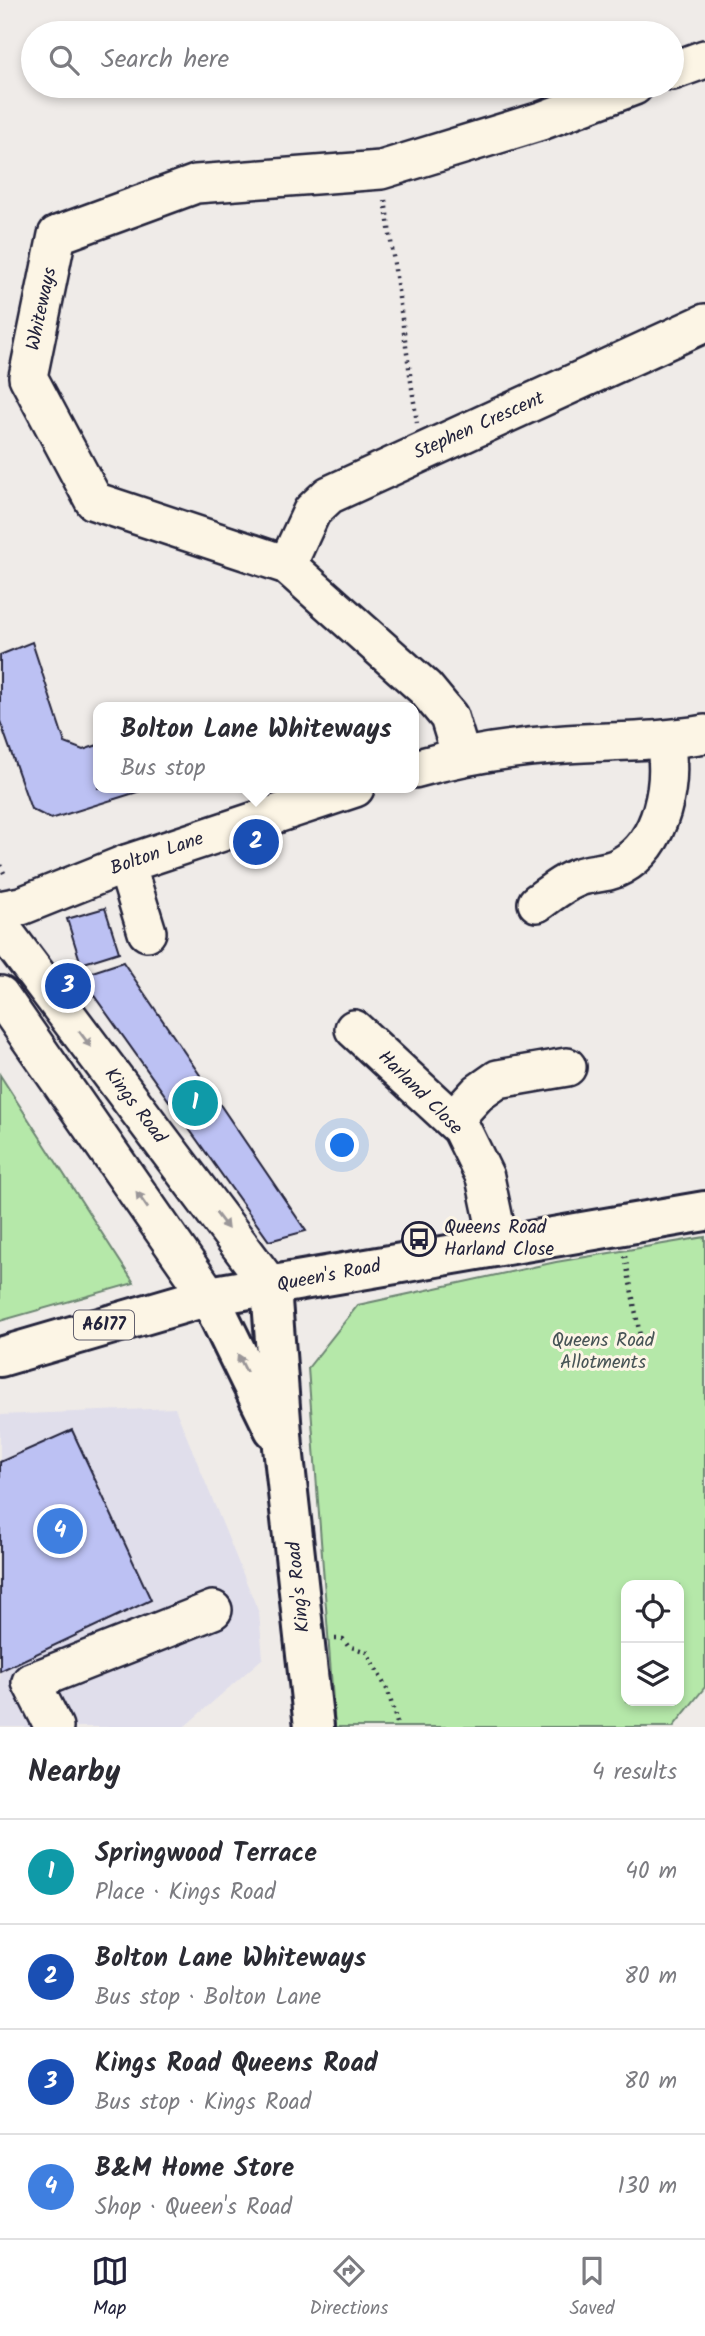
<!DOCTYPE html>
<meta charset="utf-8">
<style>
body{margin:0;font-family:Kalam,sans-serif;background:#f7f7f7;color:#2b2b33}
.controls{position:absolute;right:21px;bottom:21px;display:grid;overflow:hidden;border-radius:14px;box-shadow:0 4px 10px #0003}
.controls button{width:63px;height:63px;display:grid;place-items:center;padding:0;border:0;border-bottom:2px solid #e1e1e2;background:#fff;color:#2b2b33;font:35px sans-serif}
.you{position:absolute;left:343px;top:1146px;width:24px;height:24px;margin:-18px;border:5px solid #fff;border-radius:50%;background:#1a73e8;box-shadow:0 0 0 10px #1a73e833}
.badge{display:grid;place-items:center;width:46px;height:46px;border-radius:50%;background:#22223b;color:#fff;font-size:23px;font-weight:700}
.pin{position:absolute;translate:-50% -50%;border:4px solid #fff;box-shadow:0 2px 7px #0006}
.popup{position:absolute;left:93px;top:702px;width:326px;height:91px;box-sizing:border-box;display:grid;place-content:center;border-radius:14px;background:#fff;filter:drop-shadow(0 2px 5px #0005);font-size:23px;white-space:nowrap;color:#7c7c81}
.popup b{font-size:26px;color:#2b2b33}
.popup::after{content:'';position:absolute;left:50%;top:100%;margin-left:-14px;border:14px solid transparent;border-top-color:#fff}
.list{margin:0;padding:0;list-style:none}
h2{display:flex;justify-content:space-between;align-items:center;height:91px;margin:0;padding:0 28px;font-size:30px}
h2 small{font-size:23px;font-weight:400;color:#7c7c81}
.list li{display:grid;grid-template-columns:46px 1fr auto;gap:21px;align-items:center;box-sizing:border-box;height:105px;padding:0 28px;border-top:2px solid #e1e1e2}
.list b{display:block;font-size:26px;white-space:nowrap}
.list p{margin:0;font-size:23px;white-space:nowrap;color:#7c7c81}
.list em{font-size:23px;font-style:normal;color:#7c7c81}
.icon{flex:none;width:38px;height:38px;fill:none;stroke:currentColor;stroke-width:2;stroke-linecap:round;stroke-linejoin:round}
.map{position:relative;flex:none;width:705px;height:1727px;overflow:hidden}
.search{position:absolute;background:#fff;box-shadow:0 4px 10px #0003;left:21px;right:21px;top:21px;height:77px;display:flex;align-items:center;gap:18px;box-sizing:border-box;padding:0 24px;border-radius:38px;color:#7c7c81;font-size:26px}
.sheet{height:511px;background:#fff}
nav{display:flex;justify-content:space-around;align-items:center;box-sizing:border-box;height:98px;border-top:2px solid #e1e1e2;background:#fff;font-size:19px;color:#7c7c81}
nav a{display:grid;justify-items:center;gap:4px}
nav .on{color:#22223b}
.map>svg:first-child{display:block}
</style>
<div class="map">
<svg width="705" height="1727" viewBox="0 0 705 1727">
<rect width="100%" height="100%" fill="#efebe8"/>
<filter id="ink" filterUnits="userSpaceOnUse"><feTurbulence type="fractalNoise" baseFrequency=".0143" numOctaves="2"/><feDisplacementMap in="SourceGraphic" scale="14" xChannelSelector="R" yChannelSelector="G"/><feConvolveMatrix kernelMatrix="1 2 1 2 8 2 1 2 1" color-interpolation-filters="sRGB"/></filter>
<g filter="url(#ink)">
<path fill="#e0deeb" d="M175,1408l84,205 4,45 -79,69h-184v-312z"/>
<g fill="#b5e8a9" stroke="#6c8572" stroke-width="2" fill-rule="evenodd">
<path d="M0,1075l134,208 -134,38z"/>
<path d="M705,1237v450l-32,40h-338l-27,-359 50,-63 198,-43zM626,1585h53v116h-53z"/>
</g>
<g fill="#bcc1f3" stroke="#22223b" stroke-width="2">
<path d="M32,642l33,101 18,7 15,-5v43h52l-99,31 -20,-10 -31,-88v-66z"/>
<path d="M105,908l14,44 -38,12 -14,-45z"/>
<path d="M123,962l183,269 -37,10 -189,-265z"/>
<path d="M72,1430l79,170 -151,71v-209z"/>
</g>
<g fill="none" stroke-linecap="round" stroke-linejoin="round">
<g stroke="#22223b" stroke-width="42">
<g id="minor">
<path d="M672,71l33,-12"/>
<path d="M287,565l25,-54 17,-16 376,-172"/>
<path d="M461,756l-12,-39 -24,-29 -138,-123 -193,-64 -66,-124 29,-142 139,-51 185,-14 160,-49 93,-35"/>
<path d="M414,769c49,-14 101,-22 152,-25 47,-3 93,-2 139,-10"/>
<path d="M126,864l21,68"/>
<path d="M537,903c13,-9 27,-21 42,-26 13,-5 29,-3 42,-11 42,-23 52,-83 44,-125"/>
<path d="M0,910l21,-4 105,-42 229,-76"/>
<path d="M0,926l271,361"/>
<path d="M0,995l209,301"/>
<path d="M354,1029l107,99 24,49 14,67"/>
<path d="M453,1120l25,-27 20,-14 69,-12"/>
<path d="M54,1727l-23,-45 182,-72"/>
</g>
</g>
<g stroke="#22223b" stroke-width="44">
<g id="major">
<path d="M271,1287l12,160 31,280"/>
<path d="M209,1296l65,133"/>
</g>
</g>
<g stroke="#22223b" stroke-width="44">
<path id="highway" d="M0,1357l209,-61 496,-85"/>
</g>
<g stroke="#22223b" stroke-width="4.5" stroke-dasharray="2 5" stroke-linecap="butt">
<path d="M385,200l32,223"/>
<path d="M0,865l6,12"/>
<path d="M625,1256l16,85"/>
<path d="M335,1639h8l5,7 19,6 21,39 10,36"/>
</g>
<use href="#minor" stroke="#fcf5e5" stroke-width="37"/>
<use href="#major" stroke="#fcf5e5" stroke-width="38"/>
<use href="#highway" stroke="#fcf5e5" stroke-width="38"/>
</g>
<defs><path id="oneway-solid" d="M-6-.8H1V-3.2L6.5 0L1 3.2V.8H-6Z" transform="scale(1.75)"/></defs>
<g fill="#9a9698">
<use href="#oneway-solid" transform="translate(85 1039) rotate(53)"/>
<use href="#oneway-solid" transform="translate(142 1200) rotate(-125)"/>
<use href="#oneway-solid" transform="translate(222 1221) rotate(53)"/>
<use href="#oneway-solid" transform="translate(242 1363) rotate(-116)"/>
</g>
</g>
<defs>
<g id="bus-ring" transform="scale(1.75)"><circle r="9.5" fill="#fcf5e5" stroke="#22223b" stroke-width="1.5"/><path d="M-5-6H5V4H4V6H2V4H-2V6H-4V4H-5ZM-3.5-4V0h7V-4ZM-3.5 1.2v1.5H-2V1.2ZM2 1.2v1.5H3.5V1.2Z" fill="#22223b"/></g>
</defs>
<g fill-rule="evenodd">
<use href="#bus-ring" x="419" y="1239"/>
</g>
<g text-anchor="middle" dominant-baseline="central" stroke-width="6" stroke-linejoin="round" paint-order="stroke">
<rect fill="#fcf5e5" stroke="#63616e" stroke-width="2" x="74" y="1310.5" width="60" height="29" rx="5"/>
<g font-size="18" font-weight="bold" fill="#22223b">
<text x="104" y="1325">A6177</text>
</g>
<g font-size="19" fill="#22223b" stroke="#fcf5e5">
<text transform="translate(42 309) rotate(-78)">Whiteways</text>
<text transform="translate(479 426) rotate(-24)">Stephen Crescent</text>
<text transform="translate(157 854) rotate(-19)">Bolton Lane</text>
<text transform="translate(420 1093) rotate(45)">Harland Close</text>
<text transform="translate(135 1106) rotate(53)">Kings Road</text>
<text transform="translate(329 1276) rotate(-11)">Queen's Road</text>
<text transform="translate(299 1587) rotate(-96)">King's Road</text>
</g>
<g font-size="19" fill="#22223b" stroke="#fcf5e5" text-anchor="start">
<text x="444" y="1228">Queens Road<tspan x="444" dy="22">Harland Close</tspan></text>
</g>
<g font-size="19" fill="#475456" stroke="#fcf5e5">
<text x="603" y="1341">Queens Road<tspan x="603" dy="22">Allotments</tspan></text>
</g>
</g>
</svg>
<div class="controls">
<button><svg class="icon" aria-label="locate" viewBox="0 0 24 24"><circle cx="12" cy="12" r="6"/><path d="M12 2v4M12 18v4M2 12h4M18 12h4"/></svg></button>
<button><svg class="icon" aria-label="layers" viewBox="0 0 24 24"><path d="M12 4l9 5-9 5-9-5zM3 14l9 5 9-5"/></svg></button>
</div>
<div class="you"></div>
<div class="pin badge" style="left:195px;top:1103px;background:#0f9aa8">1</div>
<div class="pin badge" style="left:256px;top:842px;background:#1a4fb4">2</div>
<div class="popup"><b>Bolton Lane Whiteways</b>Bus stop</div>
<div class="pin badge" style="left:68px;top:986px;background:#1a4fb4">3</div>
<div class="pin badge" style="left:60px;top:1531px;background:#3f7fe0">4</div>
<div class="search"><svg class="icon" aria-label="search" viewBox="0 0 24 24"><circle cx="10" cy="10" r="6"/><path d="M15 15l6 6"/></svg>Search here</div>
</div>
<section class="sheet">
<h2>Nearby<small>4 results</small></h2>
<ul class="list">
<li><span class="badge" style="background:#0f9aa8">1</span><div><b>Springwood Terrace</b><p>Place · Kings Road</p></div><em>40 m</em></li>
<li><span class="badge" style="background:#1a4fb4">2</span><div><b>Bolton Lane Whiteways</b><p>Bus stop · Bolton Lane</p></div><em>80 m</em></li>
<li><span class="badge" style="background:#1a4fb4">3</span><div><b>Kings Road Queens Road</b><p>Bus stop · Kings Road</p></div><em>80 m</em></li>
<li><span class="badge" style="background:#3f7fe0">4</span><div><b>B&amp;M Home Store</b><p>Shop · Queen's Road</p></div><em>130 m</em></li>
</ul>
</section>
<nav>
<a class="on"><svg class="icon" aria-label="map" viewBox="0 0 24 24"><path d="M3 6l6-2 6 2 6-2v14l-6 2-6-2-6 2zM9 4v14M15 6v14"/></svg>Map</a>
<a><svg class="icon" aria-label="directions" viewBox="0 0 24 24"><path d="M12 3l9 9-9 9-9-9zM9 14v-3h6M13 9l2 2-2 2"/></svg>Directions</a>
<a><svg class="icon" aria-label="saved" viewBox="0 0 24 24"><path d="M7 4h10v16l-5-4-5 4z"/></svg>Saved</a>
</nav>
